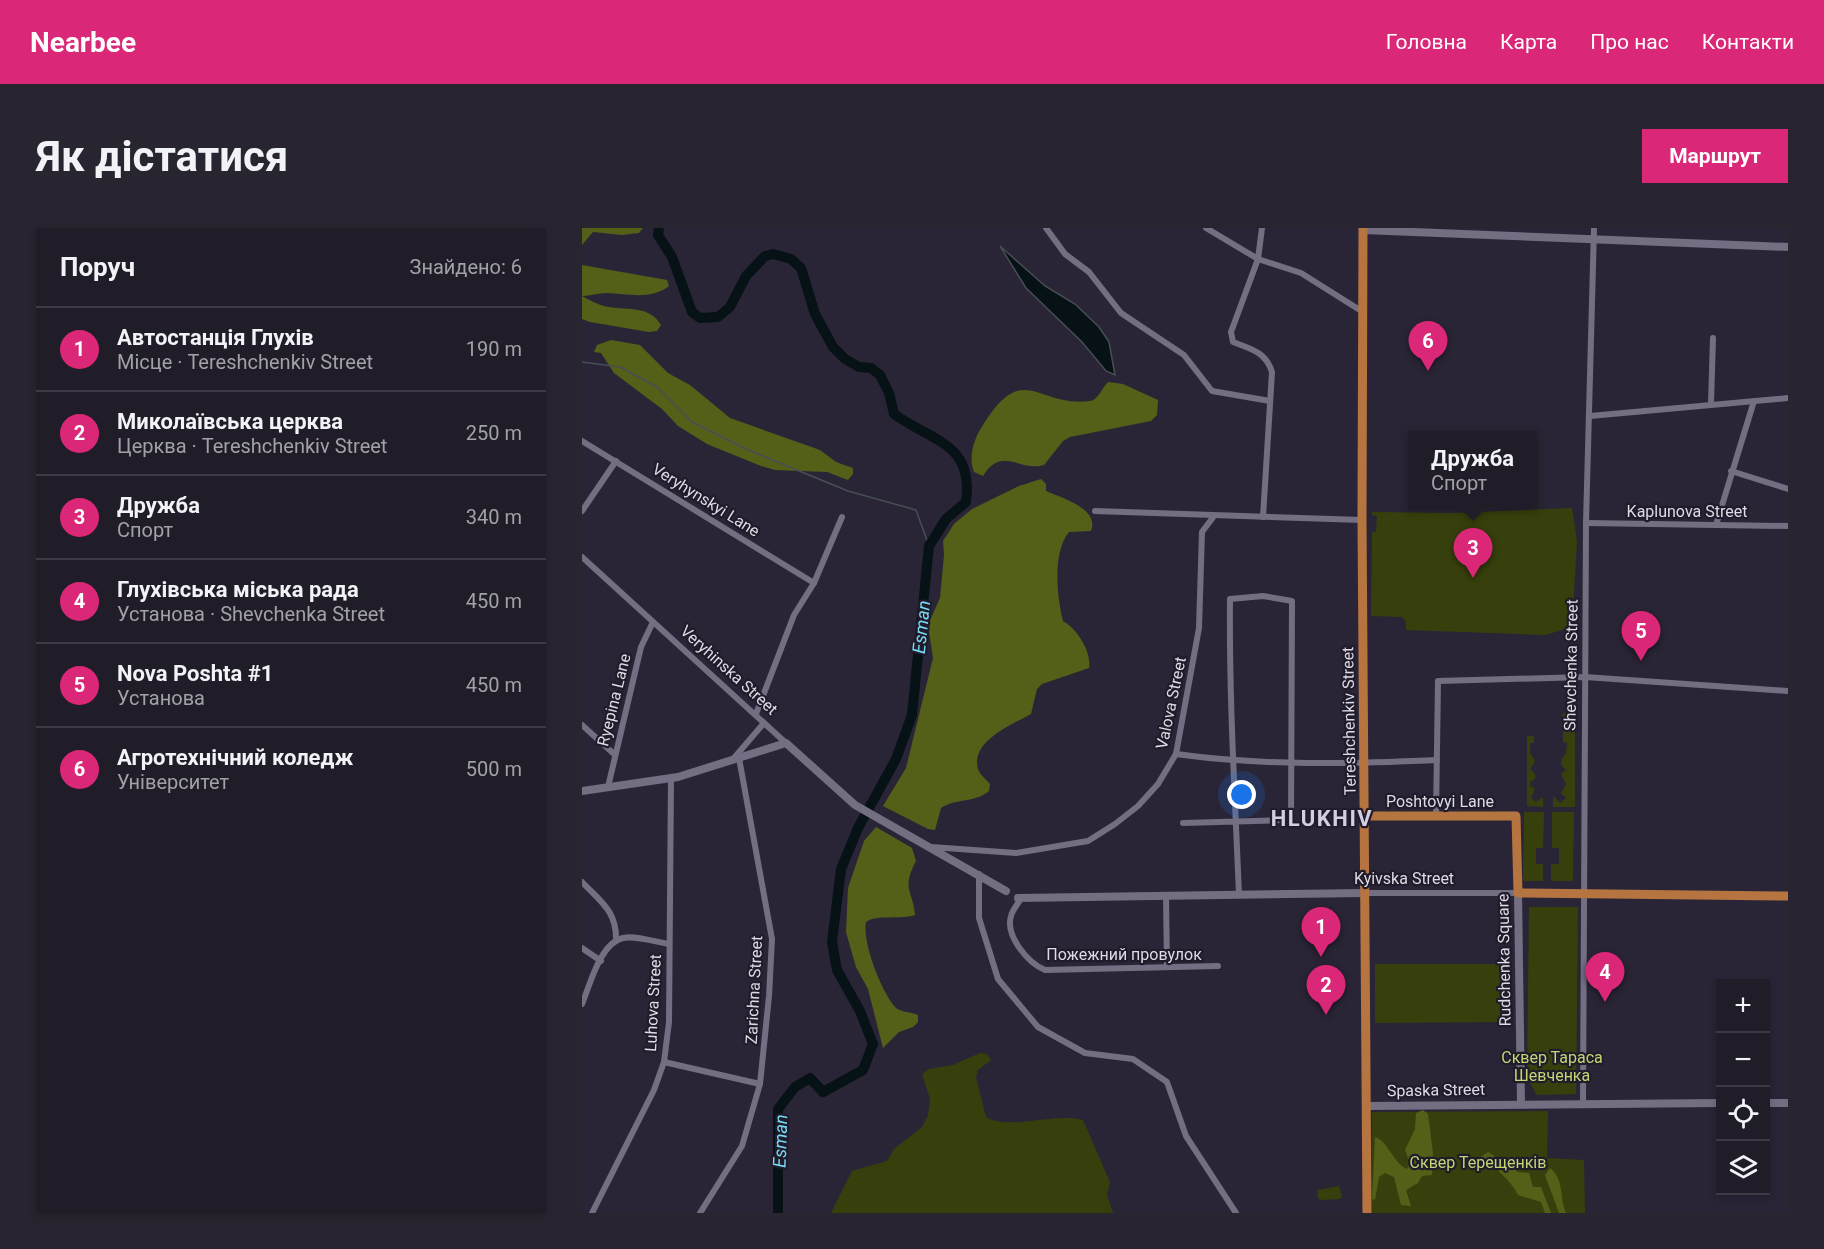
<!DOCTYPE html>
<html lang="uk">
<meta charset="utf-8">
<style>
body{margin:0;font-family:Roboto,sans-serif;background:#282530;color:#f1f3f6}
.controls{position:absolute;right:18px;bottom:18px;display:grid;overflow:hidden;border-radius:0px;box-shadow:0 3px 9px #0003}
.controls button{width:54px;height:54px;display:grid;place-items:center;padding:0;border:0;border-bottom:2px solid #3d3a45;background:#201c28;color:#f1f3f6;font:30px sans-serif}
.you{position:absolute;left:660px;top:567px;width:21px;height:21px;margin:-15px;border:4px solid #fff;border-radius:50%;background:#1a73e8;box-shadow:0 0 0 9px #1a73e833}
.badge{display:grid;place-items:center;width:39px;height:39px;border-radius:50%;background:#db2777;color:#fff;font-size:20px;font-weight:700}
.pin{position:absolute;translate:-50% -50px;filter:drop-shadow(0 2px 3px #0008)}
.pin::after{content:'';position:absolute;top:32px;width:21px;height:18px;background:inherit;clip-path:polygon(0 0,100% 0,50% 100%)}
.popup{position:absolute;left:826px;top:203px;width:129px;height:78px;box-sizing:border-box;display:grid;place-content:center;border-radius:0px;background:#201c28;filter:drop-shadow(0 2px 4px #0005);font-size:20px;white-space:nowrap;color:#a2a1a8}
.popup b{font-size:22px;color:#f1f3f6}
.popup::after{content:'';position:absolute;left:50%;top:100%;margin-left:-12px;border:12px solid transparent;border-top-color:#201c28}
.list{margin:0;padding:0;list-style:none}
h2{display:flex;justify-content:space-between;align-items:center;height:78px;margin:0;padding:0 24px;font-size:26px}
h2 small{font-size:20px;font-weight:400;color:#a2a1a8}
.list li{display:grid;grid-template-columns:39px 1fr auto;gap:18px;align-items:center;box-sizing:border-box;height:84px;padding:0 24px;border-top:2px solid #3d3a45}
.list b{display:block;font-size:22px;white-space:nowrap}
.list p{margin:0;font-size:20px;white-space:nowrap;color:#a2a1a8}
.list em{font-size:20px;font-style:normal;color:#a2a1a8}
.icon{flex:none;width:33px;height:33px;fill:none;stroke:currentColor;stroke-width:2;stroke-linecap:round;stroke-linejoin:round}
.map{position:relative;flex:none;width:1206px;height:985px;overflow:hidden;border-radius:0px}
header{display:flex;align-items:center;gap:36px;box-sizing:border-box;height:84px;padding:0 30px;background:#db2777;color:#fff}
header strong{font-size:28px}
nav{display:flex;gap:33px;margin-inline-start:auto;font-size:21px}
.intro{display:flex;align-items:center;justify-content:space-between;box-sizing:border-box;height:144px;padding:0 36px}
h1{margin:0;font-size:42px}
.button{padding:15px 27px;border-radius:0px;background:#db2777;color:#fff;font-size:21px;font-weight:700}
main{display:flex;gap:36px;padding:0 36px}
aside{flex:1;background:#201c28;border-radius:0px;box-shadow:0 3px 9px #0003}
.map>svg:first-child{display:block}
</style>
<header>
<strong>Nearbee</strong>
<nav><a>Головна</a><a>Карта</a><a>Про нас</a><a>Контакти</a></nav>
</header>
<div class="intro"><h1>Як дістатися</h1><a class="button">Маршрут</a></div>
<main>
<aside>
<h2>Поруч<small>Знайдено: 6</small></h2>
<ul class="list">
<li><span class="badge">1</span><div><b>Автостанція Глухів</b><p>Місце · Tereshchenkiv Street</p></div><em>190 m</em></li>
<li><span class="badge">2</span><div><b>Миколаївська церква</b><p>Церква · Tereshchenkiv Street</p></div><em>250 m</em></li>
<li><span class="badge">3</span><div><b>Дружба</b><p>Спорт</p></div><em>340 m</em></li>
<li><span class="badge">4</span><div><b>Глухівська міська рада</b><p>Установа · Shevchenka Street</p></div><em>450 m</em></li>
<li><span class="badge">5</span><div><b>Nova Poshta #1</b><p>Установа</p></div><em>450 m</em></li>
<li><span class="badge">6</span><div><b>Агротехнічний коледж</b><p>Університет</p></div><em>500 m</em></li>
</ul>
</aside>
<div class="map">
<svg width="1206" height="985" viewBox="0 0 1206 985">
<rect width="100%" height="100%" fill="#2a2536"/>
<g fill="#37400c">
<path d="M990,280l5,33 -5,86 -27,8 -139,-5v-8l-4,-5 -31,-1 1,-84h4l1,-16 -5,-1v-3l81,1z"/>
<path d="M981,485h12v94h-22v-11l7,7 6,-5 -5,-5 5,-9 -5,-10 5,-4 -5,-5 1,-7 4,-5 1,-10 -4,-1v-15h-2z"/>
<path d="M945,508h7v7h-4v10l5,8 -5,8 5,5v5l-5,3 1,5 4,1 -4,10 5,4 7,-5v10l-16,-1z"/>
<path d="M942,584h20l-1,36h-7v16h7v17h-20z"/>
<path d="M970,584h22l-1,69h-22v-17h8v-16h-7z"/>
<path d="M947,679h49l-2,187 -39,1 -10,-17z"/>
<path d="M793,736h127v58l-127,1z"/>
<path d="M398,825l7,1 4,6 -13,10 -2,7 10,40c24,14 68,-5 97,3l27,62 -3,13 6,18h-282l21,-42 35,-10 7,-12 28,-22 6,-11 2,-17 -8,-25 7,-5 24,-4z"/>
<path d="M966,883l-1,47 37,2 1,53h-214l1,-101z"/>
<path d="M757,958l3,10 -2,3 -19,1 -3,-2 -1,-8z"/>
</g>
<g fill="#546018">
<path d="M0,0h61l-4,5 -17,2 -29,-3 -11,13z"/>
<path d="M0,37l85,15 2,6c-18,14 -41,8 -62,7 -9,0 -17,3 -25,3z"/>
<path d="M0,68c7,4 15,8 22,10 20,5 45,-2 57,19l-4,6 -8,1 -59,-10 -8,-3z"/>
<path d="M29,112l29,5 28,28 22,12 40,33 90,32 16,12 17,6v6l-5,6 -21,-8 -52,-2 -14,-4 -54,-22 -29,-18 -16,-17 -48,-36 -13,-20 -7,-1 3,-7z"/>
<path d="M526,154l15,2 35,16 -1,15 -6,6 -81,16 -7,4 -19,24c-25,7 -42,-20 -61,11l-9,-4c-6,-15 0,-34 9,-47 41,-66 54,-17 107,-24 8,-1 12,-13 18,-19z"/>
<path d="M459,251l5,5v7c16,7 54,18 45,40l-22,1c-17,21 -12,65 -6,89 14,8 29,31 26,47l-47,16 -5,5 -6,25c-18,10 -61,27 -53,55 2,6 8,10 12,15l-1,7c-14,12 -33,7 -48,17l-6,22 -7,-1 -45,-23 23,-38 27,-110 -5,-33 12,-27 4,-43 -1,-14 11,-17 18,-15 47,-23z"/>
<path d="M294,599l36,21 4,13c-15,29 -3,29 -1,54 -15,5 -38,-1 -49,7 -4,21 16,71 30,86 4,4 16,4 22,7v7l-5,5 -14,5 -16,16 -15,-59 -12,-22 -10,-35 2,-44 16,-47z"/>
<path d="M841,882l5,4 5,39 -1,22 -10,1 -4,7 -12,7 5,16 -10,-1 -7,-28 -9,-4 -6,4 -4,23 -3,-1 3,-62c15,6 17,25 32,32l3,-6 -5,-13 10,-21 1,-16z"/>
<path d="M906,924l30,20 11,1 4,14h8l10,26h-6l-4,-11 -23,-7c-6,-12 -15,-20 -25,-29l-14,-1v-7z"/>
<path d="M968,940c15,12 9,30 16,45h-7l-14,-38z"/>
</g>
<path fill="#061216" stroke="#474e54" stroke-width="1.5" d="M418,18l45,40 30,18 24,23 10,15 6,33 -9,-4 -24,-29 -56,-54z"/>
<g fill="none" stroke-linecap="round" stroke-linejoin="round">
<path stroke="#474e54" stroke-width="1.5" d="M0,134l38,5 37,20 35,35 54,27 102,42 68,19 13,36"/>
<path stroke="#061216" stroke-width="10" d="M77,0l-1,7 14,22 20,55 8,6 18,-1 12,-10 16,-31 19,-20 8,-2 18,5 10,9 14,46 18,33 12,12 14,8 12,1 9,7 9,18 5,21c39,28 80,29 72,88l-20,17 -17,27 -17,169 -16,44 -38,69 -17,41 -9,73 5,28 23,41 13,33 -10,26 -40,22 -13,-14 -15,9 -17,22v104"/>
<g stroke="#736e82" stroke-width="6">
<path d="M464,0l19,26 24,18 32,41 63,42 28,36 58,10"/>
<path d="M624,0l52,31 43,14 62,39"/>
<path d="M680,0l-4,31 -27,73 2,10c18,7 33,10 39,30l-9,145"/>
<path d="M1129,175l2,-65"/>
<path d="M1008,188l198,-18"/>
<path d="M0,213l232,142"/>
<path d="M1149,243l57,18"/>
<path d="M0,283l34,-50"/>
<path d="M513,283l267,9"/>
<path d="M1004,295l202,3"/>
<path d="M1134,297l38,-124"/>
<path d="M0,329l204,186"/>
<path d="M174,486l38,-99 20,-32 28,-66"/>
<path d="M0,497l32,29"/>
<path d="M594,526c87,12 173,10 261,6"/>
<path d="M152,530l30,-35"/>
<path d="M26,559l33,-140 12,-25"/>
<path d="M854,588l2,-135 147,-4 203,14"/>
<path d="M601,595l108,-3 1,-219 -29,-5 -33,3c-1,99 5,197 9,296"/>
<path d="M349,619l85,6 72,-12 27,-17 23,-18 20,-22 18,-30 23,-126 3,-96 12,-16"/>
<path d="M397,646v44l19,61 40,48 47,26 48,6 34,23 19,54 50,77"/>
<path d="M0,654c19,20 35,29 34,59"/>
<path d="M783,665h153"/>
<path d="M584,668l1,71"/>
<path d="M438,672c-3,5 -8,11 -9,16 -6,20 17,47 34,54l173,-4"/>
<path d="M0,720l19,13"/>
<path d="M0,776c8,-19 18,-61 41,-66 13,-3 32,4 46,6"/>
<path d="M82,834l96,22"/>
<path d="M1001,874l3,-579 8,-295"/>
<path d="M10,985l62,-123 10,-28 5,-40 2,-244"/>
<path d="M118,985l42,-67 18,-62 9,-88 3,-57 -33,-181"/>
</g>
<g stroke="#736e82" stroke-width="8">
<path d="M781,2l425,17"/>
<path d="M0,563l96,-14 108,-34 69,62 151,86"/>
<path d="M936,665l3,210"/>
<path d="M436,670l347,-5"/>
<path d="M1184,875h22"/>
<path d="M786,878l352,-3"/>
</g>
<g stroke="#b67441" stroke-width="9">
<path d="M781,0l-1,292 5,693"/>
<path d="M782,588h152l2,77 270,3"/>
</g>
</g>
<g text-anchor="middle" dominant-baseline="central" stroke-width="4.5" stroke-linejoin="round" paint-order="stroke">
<g font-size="16" fill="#dedbe6" stroke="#201c2b">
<text transform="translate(124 272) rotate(32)">Veryhynskyi Lane</text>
<text x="1105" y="283">Kaplunova Street</text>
<text transform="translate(989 437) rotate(-89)">Shevchenka Street</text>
<text transform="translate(147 442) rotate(42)">Veryhinska Street</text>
<text transform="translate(32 472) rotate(-76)">Ryepina Lane</text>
<text transform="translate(589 475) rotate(-78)">Valova Street</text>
<text transform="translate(767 493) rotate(-91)">Tereshchenkiv Street</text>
<text x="858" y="573">Poshtovyi Lane</text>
<text x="822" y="650">Kyivska Street</text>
<text x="542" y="726">Пожежний провулок</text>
<text transform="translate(922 732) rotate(-91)">Rudchenka Square</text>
<text transform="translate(172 762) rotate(-87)">Zarichna Street</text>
<text transform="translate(71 775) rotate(-87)">Luhova Street</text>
<text transform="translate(854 862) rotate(-1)">Spaska Street</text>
</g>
<g font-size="16" fill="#c3d675" stroke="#201c2b">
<text x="970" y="829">Сквер Тараса<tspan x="970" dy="18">Шевченка</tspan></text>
<text x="896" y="934">Сквер Терещенків</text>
</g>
<g font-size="18" font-style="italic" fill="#78dbf5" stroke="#201c2b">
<text transform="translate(339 399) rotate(-84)">Esman</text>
<text transform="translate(198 913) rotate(-88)">Esman</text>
</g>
<g font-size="22" font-weight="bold" letter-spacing="1.5" fill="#d4cee4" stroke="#201c2b">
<text x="740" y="590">HLUKHIV</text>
</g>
</g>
</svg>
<div class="controls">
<button>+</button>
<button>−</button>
<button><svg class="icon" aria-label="locate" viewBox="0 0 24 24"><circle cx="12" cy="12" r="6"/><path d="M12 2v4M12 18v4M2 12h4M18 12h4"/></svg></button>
<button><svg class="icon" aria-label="layers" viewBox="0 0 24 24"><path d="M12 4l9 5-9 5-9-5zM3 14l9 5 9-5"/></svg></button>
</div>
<div class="you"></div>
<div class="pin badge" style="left:739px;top:729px">1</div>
<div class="pin badge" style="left:744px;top:787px">2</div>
<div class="pin badge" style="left:891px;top:350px">3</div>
<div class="popup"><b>Дружба</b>Спорт</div>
<div class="pin badge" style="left:1023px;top:774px">4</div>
<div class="pin badge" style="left:1059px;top:433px">5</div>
<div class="pin badge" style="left:846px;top:143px">6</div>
</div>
</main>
